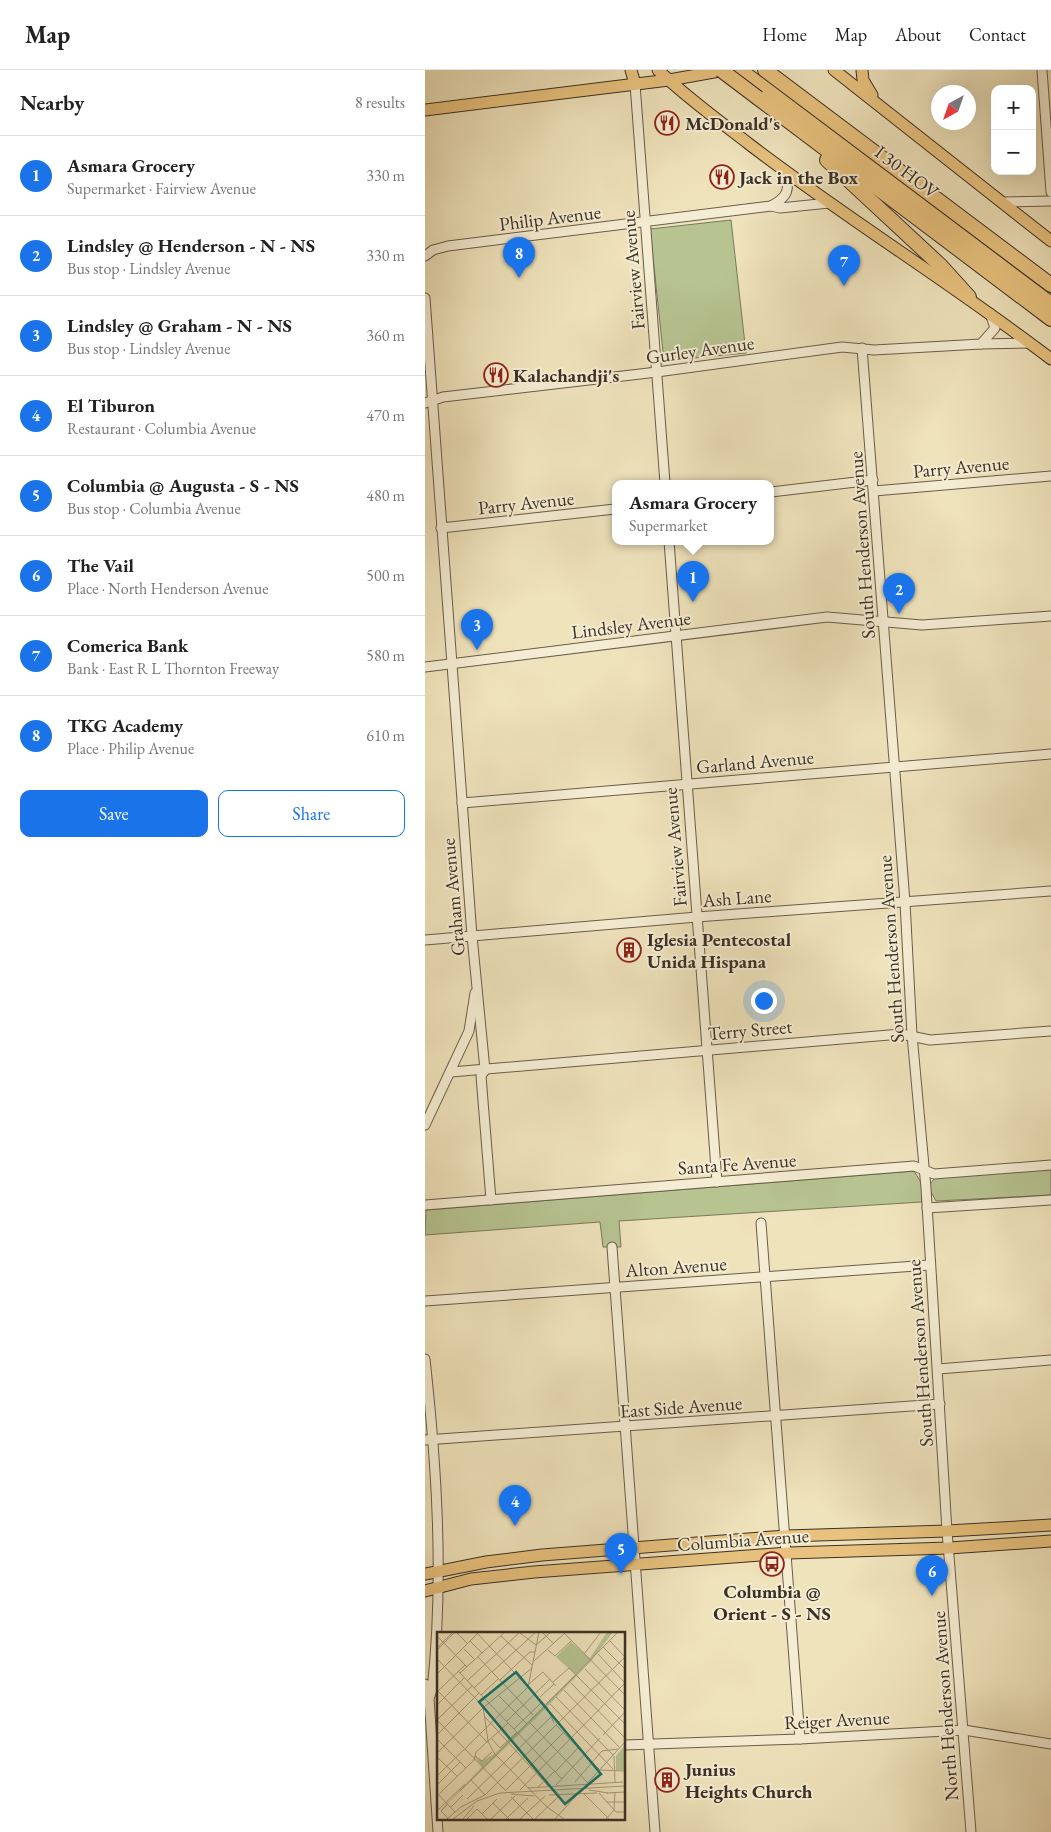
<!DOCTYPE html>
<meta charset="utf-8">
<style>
body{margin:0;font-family:"EB Garamond",serif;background:#f2f2f2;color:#222}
.controls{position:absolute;right:15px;top:15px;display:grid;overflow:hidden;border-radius:10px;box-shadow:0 5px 20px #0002}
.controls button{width:45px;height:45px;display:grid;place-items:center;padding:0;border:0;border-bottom:1px solid #e0e0e0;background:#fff;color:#222;font:25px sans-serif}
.compass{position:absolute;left:506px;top:15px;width:45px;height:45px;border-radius:50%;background:#fff;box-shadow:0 5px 20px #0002;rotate:220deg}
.you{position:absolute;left:338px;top:930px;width:18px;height:18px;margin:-12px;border:4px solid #fff;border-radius:50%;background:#1a73e8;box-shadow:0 0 0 8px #1a73e833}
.badge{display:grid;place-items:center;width:32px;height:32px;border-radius:50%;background:#1a73e8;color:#fff;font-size:16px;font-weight:700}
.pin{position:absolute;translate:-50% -41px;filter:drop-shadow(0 1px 2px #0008)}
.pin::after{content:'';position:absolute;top:26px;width:18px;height:15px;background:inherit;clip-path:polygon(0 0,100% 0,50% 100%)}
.popup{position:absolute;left:187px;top:410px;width:162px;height:65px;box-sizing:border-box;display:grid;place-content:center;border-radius:10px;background:#fff;filter:drop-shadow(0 1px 4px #0005);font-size:16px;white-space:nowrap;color:#767676}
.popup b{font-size:19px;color:#222}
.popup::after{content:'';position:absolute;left:50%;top:100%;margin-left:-10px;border:10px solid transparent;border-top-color:#fff}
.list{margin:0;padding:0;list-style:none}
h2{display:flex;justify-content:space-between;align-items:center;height:65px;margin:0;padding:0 20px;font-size:21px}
h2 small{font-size:16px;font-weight:400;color:#767676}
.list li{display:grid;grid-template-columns:32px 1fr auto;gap:15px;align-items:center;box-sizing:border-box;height:80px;padding:0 20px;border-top:1px solid #e0e0e0}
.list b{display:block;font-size:19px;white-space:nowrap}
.list p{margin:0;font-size:16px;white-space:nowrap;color:#767676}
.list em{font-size:16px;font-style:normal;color:#767676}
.actions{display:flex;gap:10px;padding:15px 20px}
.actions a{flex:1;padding:11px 0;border:1px solid #1a73e8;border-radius:10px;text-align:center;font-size:18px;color:#1a73e8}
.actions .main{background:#1a73e8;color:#fff}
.map{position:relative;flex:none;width:626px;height:1762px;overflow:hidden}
header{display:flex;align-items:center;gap:30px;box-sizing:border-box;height:70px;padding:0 25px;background:#fff;border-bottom:1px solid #e0e0e0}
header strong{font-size:24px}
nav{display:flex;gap:28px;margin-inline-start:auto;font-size:18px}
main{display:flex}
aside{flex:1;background:#fff}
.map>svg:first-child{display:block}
</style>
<header>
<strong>Map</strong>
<nav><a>Home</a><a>Map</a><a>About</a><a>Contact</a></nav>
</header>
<main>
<aside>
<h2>Nearby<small>8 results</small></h2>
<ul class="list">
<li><span class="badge">1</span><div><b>Asmara Grocery</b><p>Supermarket · Fairview Avenue</p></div><em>330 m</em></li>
<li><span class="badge">2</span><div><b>Lindsley @ Henderson - N - NS</b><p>Bus stop · Lindsley Avenue</p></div><em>330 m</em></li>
<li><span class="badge">3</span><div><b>Lindsley @ Graham - N - NS</b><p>Bus stop · Lindsley Avenue</p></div><em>360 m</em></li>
<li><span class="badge">4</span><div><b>El Tiburon</b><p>Restaurant · Columbia Avenue</p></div><em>470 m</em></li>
<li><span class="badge">5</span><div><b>Columbia @ Augusta - S - NS</b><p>Bus stop · Columbia Avenue</p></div><em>480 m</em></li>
<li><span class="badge">6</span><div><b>The Vail</b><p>Place · North Henderson Avenue</p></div><em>500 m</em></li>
<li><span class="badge">7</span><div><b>Comerica Bank</b><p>Bank · East R L Thornton Freeway</p></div><em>580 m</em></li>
<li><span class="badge">8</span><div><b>TKG Academy</b><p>Place · Philip Avenue</p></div><em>610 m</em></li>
</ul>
<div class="actions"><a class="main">Save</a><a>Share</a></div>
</aside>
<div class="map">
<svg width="626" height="1762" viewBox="0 0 626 1762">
<rect width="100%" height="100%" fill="#efe3bc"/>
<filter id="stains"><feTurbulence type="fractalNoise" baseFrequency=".004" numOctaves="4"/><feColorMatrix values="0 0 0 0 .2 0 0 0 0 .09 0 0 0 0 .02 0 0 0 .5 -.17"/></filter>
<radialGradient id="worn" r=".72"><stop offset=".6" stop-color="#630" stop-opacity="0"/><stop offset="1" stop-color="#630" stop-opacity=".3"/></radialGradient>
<g fill="#b7c492" stroke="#797a5c">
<path d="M306,150l15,133 -82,8 -14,-132z"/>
<path d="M626,1099v26l-115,6 -5,-9 -9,2v8l-303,19 2,26h-18l-3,-25 -175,13 1,-25 488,-39 8,13 9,-1 4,-5z"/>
</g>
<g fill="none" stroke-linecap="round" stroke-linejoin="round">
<g stroke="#685d4c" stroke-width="11">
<g id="minor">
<path d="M617,0l9,122"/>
<path d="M210,14l30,399"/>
<path d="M359,101c7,18 4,26 -13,35l9,2 49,-5"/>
<path d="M576,132l50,-1"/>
<path d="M0,186l8,-6 15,-4 323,-40"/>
<path d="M0,228l47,638 13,134 -4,6 10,124"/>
<path d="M565,243l5,15 -14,16 49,-1"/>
<path d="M437,278l43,554 7,133 14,153 21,343 24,301"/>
<path d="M0,333l18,-6 214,-25 185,-25 32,3 107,-6"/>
<path d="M449,421l177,-15"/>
<path d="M346,422l102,-12"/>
<path d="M16,458l174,-19"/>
<path d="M244,471l48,641"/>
<path d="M0,597l402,-50 95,8 129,-9"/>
<path d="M37,733l589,-49"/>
<path d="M0,870l272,-23 354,-26"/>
<path d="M26,1002l450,-38 29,6 121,-9"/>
<path d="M0,1055l44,-94 6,-38"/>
<path d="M0,1135l489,-39 20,8 117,-9"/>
<path d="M502,1138l124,-8"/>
<path d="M336,1153l39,516"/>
<path d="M187,1177l43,585"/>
<path d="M0,1231l505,-36"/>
<path d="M0,1289c12,109 19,222 7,331l-3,8 9,134"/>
<path d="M513,1299l113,-9"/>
<path d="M0,1370l515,-36"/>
<path d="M0,1614l4,14"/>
<path d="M199,1675l176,-6 164,-9 87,14"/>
</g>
</g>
<g stroke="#3b3026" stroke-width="13">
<g id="major">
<path d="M206,0l4,14"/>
<path d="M233,0c28,27 60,50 91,74 98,75 204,140 302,215"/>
<path d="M409,0l217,171"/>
<path d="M437,0l1,10 9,15"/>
<path d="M0,40l244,-30 56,-10"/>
<path d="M0,1504l61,-12 56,-7 244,-19 161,-5 104,-6"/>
<path d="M0,1521l46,-12 63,-7 254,-19 161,-5 102,-7"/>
</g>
</g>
<g stroke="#3b3026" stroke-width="16">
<g id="highway">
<path d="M315,0l311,234"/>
<path d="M340,0l286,215"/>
<path d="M333,28l293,221"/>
<path d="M402,90l114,106 28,31"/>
</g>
</g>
<use href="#minor" stroke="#f5edd3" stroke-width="9"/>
<use href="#major" stroke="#e8c27e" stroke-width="11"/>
<use href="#highway" stroke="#e8c27e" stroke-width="14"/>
<g stroke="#3b3026" stroke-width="16" stroke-linecap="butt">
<path id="highway-bridge" d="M296,0l37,28"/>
</g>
<use href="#highway-bridge" stroke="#e8c27e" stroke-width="14"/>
</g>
<defs>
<g id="restaurant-ring" transform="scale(1.25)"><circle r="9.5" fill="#f5edd3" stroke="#8f2418" stroke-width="1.5"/><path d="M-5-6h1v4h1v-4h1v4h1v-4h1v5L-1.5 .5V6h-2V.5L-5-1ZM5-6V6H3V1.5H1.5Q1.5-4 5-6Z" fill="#8f2418"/></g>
<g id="building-ring" transform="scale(1.25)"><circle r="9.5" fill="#f5edd3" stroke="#8f2418" stroke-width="1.5"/><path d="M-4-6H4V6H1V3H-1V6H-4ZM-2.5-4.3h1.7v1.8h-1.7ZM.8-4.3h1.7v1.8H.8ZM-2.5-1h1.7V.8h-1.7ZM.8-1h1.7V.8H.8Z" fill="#8f2418"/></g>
<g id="bus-ring" transform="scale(1.25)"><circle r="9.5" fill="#f5edd3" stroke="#8f2418" stroke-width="1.5"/><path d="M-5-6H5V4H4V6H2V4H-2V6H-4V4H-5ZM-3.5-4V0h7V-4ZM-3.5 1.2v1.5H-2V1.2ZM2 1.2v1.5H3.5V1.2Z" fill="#8f2418"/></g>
</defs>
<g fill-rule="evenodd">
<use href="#restaurant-ring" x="242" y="53"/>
<use href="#restaurant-ring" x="297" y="107"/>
<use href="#restaurant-ring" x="71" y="305"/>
<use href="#building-ring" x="204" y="880"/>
<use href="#bus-ring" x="347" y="1494"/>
<use href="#building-ring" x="242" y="1710"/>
</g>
<g text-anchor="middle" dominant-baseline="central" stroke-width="4" stroke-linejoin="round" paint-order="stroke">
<g font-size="19" font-weight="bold" fill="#3b3026" stroke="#f5edd3" text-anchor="start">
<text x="260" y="53">McDonald's</text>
<text x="314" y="107">Jack in the Box</text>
<text x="88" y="305">Kalachandji's</text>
<text x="222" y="869">Iglesia Pentecostal<tspan x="222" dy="22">Unida Hispana</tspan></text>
<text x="347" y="1521" text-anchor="middle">Columbia @<tspan x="347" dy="22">Orient - S - NS</tspan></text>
<text x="260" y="1699">Junius<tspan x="260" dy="22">Heights Church</tspan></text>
</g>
<g font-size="19" fill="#3b3026" stroke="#f5edd3">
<text transform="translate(482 102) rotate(37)">I 30 HOV</text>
<text transform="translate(125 148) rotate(-7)">Philip Avenue</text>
<text transform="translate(208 200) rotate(-95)">Fairview Avenue</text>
<text transform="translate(275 280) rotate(-8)">Gurley Avenue</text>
<text transform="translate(536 397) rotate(-5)">Parry Avenue</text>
<text transform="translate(101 433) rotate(-6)">Parry Avenue</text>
<text transform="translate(437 475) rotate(-94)">South Henderson Avenue</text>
<text transform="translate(206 555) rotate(-7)">Lindsley Avenue</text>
<text transform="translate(330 692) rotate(-5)">Garland Avenue</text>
<text transform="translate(250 777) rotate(-95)">Fairview Avenue</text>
<text transform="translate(28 827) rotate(-95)">Graham Avenue</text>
<text transform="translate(312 828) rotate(-4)">Ash Lane</text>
<text transform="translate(466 879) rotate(-94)">South Henderson Avenue</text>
<text transform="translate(325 960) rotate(-5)">Terry Street</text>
<text transform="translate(312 1094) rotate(-4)">Santa Fe Avenue</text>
<text transform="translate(251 1197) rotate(-4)">Alton Avenue</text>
<text transform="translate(495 1283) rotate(-94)">South Henderson Avenue</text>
<text transform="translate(256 1337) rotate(-4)">East Side Avenue</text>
<text transform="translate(318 1470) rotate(-4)">Columbia Avenue</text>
<text transform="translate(520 1636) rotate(-94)">North Henderson Avenue</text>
<text transform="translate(412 1650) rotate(-3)">Reiger Avenue</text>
</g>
</g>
<g transform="translate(12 1562)">
<rect width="188" height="188" fill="#efe3bc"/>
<path d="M170,0h6l-21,28 -46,48 -109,106 45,-47 -7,-10 7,4 14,-8 80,-78 -20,-18 15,-15 19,16zM187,114v24h-8v-14z" fill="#b7c492"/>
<path fill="none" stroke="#a79b80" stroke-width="1" d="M19,0l12,12M39,0l71,75 7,16M105,0l12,12M126,0l62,63M83,1l16,12 15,-13M0,4l30,31M64,4l31,29M33,9l12,12M173,9l14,15M166,15l22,22M0,16l16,-16M27,17l11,11M0,18l18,-18M111,18l7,6 16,-15M147,22l17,-22M161,22l26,28M41,25l55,58M0,27l46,47 5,35 6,12 53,54 17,12M97,29l32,-29M148,37l40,41M21,39l104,108M55,40l44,-40M23,41l45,-41M0,42l42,-42M63,48l30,-28h5M30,49l53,-49M116,50l16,-14 56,56M134,51l54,55M92,52l14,-12 13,14M37,56l17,-16M0,58l50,52M127,58l56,58M1,59l27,-26M44,63l17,-16M61,63l28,28M103,65l14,-13M119,65l57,58M109,72l30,-29M113,72l63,65M0,73l27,-27M48,85l64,70M0,88l35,-34M0,88l27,28M70,89l43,-42M93,91l58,60M119,93l44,45M77,97l28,-27M0,103l42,-42M166,103l22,-23M0,107l29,29M55,107l8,9 17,-16M28,117l41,42M0,121l47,-46 48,-39M38,124l7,5 10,-9M177,124l1,26M0,125l20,19M163,138l25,1M118,140l23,-24M0,144l91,-89 11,-55M34,148l14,15M138,150l27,-31 16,-2M0,153l23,-23M119,153l44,-47M101,155l17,-16M91,156l95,-6M83,158l105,-107M152,158l19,3M23,159l158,-159M68,159l58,-58M0,161l18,19M162,161l17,19h9M170,161l18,-1M74,162l23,2M147,162l25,25M48,163l140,-138M112,163l48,-2M0,164l37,-36 2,-8 32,-29M74,165l22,22M30,167l84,-82M169,170h19M56,171l16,16M11,172l-7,7 7,7M14,175l12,-12M0,179l28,-27M45,182l15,-15M10,187l14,-12 24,-12M16,187l24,-18 23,-8 125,-7M26,187l11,-13M30,187l10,-10 10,10M54,187l24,-23M69,187l22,-21M83,187l25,-23M98,187l24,-23M118,187l70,-77M169,187l8,-9 1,-18"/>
<path fill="#0f766e" fill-opacity="0.15" stroke="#0f766e" stroke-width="2.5" d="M79,40l85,102 -36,30 -86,-102z"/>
<rect width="188" height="188" fill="none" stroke="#3b3026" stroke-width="2.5"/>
</g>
<rect width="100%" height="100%" filter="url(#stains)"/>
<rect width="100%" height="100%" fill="url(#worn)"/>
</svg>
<div class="controls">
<button>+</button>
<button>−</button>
</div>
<svg class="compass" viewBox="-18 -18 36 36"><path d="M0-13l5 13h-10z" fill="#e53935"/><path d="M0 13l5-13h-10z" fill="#767676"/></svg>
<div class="you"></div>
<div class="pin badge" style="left:268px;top:532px">1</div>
<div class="popup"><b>Asmara Grocery</b>Supermarket</div>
<div class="pin badge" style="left:474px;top:544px">2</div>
<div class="pin badge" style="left:52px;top:580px">3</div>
<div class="pin badge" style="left:90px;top:1456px">4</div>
<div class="pin badge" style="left:196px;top:1504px">5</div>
<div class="pin badge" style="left:507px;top:1526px">6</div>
<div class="pin badge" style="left:419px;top:216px">7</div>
<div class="pin badge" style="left:94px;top:208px">8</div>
</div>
</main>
